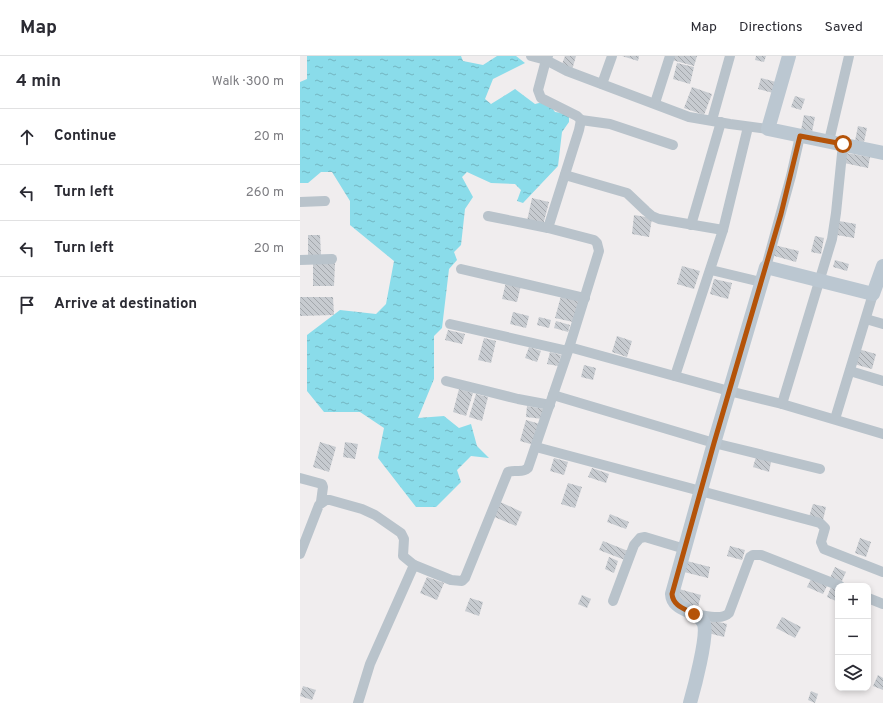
<!DOCTYPE html>
<meta charset="utf-8">
<style>
body{margin:0;font-family:Overpass,sans-serif;background:#f7f7f7;color:#2b2b33}
.controls{position:absolute;right:12px;bottom:12px;display:grid;overflow:hidden;border-radius:8px;box-shadow:0 2px 6px #0003}
.controls button{width:36px;height:36px;display:grid;place-items:center;padding:0;border:0;border-bottom:1px solid #e1e1e2;background:#fff;color:#2b2b33;font:20px sans-serif}
.stop{position:absolute;width:12px;height:12px;margin:-9px;border:3px solid #b45309;border-radius:50%;background:#fff}
.stop.end{background:#b45309;border-color:#fff;box-shadow:0 1px 4px #0008}
.list{margin:0;padding:0;list-style:none}
h2{display:flex;justify-content:space-between;align-items:center;height:52px;margin:0;padding:0 16px;font-size:17px}
h2 small{font-size:13px;font-weight:400;color:#7c7c81}
.list li{display:grid;grid-template-columns:26px 1fr auto;gap:12px;align-items:center;box-sizing:border-box;height:56px;padding:0 16px;border-top:1px solid #e1e1e2}
.list b{display:block;font-size:15px;white-space:nowrap}
.list em{font-size:13px;font-style:normal;color:#7c7c81}
.icon{flex:none;width:22px;height:22px;fill:none;stroke:currentColor;stroke-width:2;stroke-linecap:round;stroke-linejoin:round}
.map{position:relative;flex:none;width:583px;height:647px;overflow:hidden}
header{display:flex;align-items:center;gap:24px;box-sizing:border-box;height:56px;padding:0 20px;background:#fff;border-bottom:1px solid #e1e1e2}
header strong{font-size:19px}
nav{display:flex;gap:22px;margin-inline-start:auto;font-size:14px}
main{display:flex}
aside{flex:1;background:#fff}
.map>svg:first-child{display:block}
</style>
<header>
<strong>Map</strong>
<nav><a>Map</a><a>Directions</a><a>Saved</a></nav>
</header>
<main>
<aside>
<h2>4 min<small>Walk · 300 m</small></h2>
<ul class="list">
<li><svg class="icon" aria-label="ahead" viewBox="0 0 24 24"><path d="M12 20V5M6 11l6-6 6 6"/></svg><div><b>Continue</b></div><em>20 m</em></li>
<li><svg class="icon" aria-label="left" viewBox="0 0 24 24"><path d="M17 20v-9H6M10 6l-5 5 5 5"/></svg><div><b>Turn left</b></div><em>260 m</em></li>
<li><svg class="icon" aria-label="left" viewBox="0 0 24 24"><path d="M17 20v-9H6M10 6l-5 5 5 5"/></svg><div><b>Turn left</b></div><em>20 m</em></li>
<li><svg class="icon" aria-label="arrive" viewBox="0 0 24 24"><path d="M6 21V4h12l-3 4 3 4H6"/></svg><div><b>Arrive at destination</b></div></li>
</ul>
</aside>
<div class="map">
<svg width="583" height="647" viewBox="0 0 583 647">
<defs>
<pattern id="water-ripples" width="26" height="14" patternUnits="userSpaceOnUse"><rect width="26" height="14" fill="#8adcea"/><path d="M2 4q2-2 4 0t4 0M15 11q2-2 4 0t4 0" fill="none" stroke="#73b5c1"/></pattern>
<pattern id="building-back-hatch" width="6" height="6" patternUnits="userSpaceOnUse"><rect width="6" height="6" fill="#c7cbd0"/><path d="M-1 5l2 2M0 0l6 6M5-1l2 2" fill="none" stroke="#a3a7ac"/></pattern>
</defs>
<rect width="100%" height="100%" fill="#f0edee"/>
<path fill="url(#water-ripples)" d="M7,0h154l2,5 20,4 14,-9h19l9,7 -32,16 -8,20 6,5 24,-15 20,15 12,-3 8,11 14,2v8l-7,10 -4,34 -35,37 -6,-2 4,-11 -6,-6 -24,-1 -24,-11 -5,5 11,20 -8,12 -4,36 -7,7 3,8 -8,9 -7,59 -8,8v43l-16,39 26,-2 15,12 12,-4 6,22 12,12 -18,-2 -14,14 4,12 -25,25h-20l-38,-49 6,-30 -24,-16h-36l-17,-21v-56l33,-25 36,4 10,-10 8,-43 -44,-36v-24l-18,-29h-11l-13,11h-8v-101l7,-3z"/>
<g fill="url(#building-back-hatch)">
<path d="M265,0h11l-4,14 -11,-3z"/>
<path d="M322,0h17l-1,5z"/>
<path d="M373,0h24l-3,10 -22,-6z"/>
<path d="M456,0h10l-2,6 -9,-2z"/>
<path d="M377,7l17,4 -4,17 -17,-5z"/>
<path d="M461,22l15,4 -3,11 -15,-4z"/>
<path d="M392,31l20,7 -8,21 -20,-7z"/>
<path d="M495,40l10,3 -4,11 -10,-3z"/>
<path d="M504,59l11,2 -3,15 -11,-2z"/>
<path d="M558,70l9,2 -3,14 -9,-1z"/>
<path d="M546,97l24,4 -2,11 -24,-5z"/>
<path d="M232,142l17,4 -6,23 -16,-4z"/>
<path d="M334,159l18,3 -3,19 -17,-3z"/>
<path d="M539,165l17,3 -2,14 -17,-3z"/>
<path d="M8,179h12l1,20h-13z"/>
<path d="M515,180l9,2 -3,16 -10,-2z"/>
<path d="M474,189l25,6 -3,11 -25,-7z"/>
<path d="M535,204l14,4 -2,7 -14,-4z"/>
<path d="M13,207h22l-1,23h-21z"/>
<path d="M382,210l18,5 -6,18 -17,-5z"/>
<path d="M414,223l18,4 -4,16 -18,-5z"/>
<path d="M206,226l15,3 -4,17 -15,-3z"/>
<path d="M261,240l18,5 -6,21 -18,-4z"/>
<path d="M0,241h33l1,18 -34,1z"/>
<path d="M213,256l16,4 -3,12 -16,-4z"/>
<path d="M239,261l12,3 -2,8 -12,-3z"/>
<path d="M256,265l14,4 -2,7 -14,-4z"/>
<path d="M148,274l17,4 -3,10 -17,-4z"/>
<path d="M317,280l15,5 -5,16 -15,-5z"/>
<path d="M184,282l12,3 -5,22 -13,-3z"/>
<path d="M229,291l12,4 -4,11 -12,-4z"/>
<path d="M558,293l18,5 -4,15 -18,-5z"/>
<path d="M250,296l11,3 -3,11 -11,-2z"/>
<path d="M284,309l12,3 -3,12 -12,-3z"/>
<path d="M159,333l14,4 -7,23 -13,-4z"/>
<path d="M176,338l12,3 -6,24 -13,-4z"/>
<path d="M227,350l17,3 -1,10 -17,-2z"/>
<path d="M226,364l14,4 -6,21 -14,-4z"/>
<path d="M20,386l16,5 -7,25 -16,-5z"/>
<path d="M45,386l13,2 -3,15 -12,-2z"/>
<path d="M456,401l15,5 -2,10 -16,-5z"/>
<path d="M254,402l14,4 -4,13 -14,-4z"/>
<path d="M292,412l17,6 -3,9 -18,-6z"/>
<path d="M268,427l14,4 -7,21 -14,-4z"/>
<path d="M198,445l24,11 -6,14 -24,-10z"/>
<path d="M513,448l13,3 -3,13 -14,-3z"/>
<path d="M310,458l19,8 -3,7 -19,-7z"/>
<path d="M560,482l11,4 -5,15 -11,-4z"/>
<path d="M303,485l25,10 -3,9 -26,-10z"/>
<path d="M430,490l15,4 -3,10 -15,-4z"/>
<path d="M309,501l9,4 -4,12 -9,-4z"/>
<path d="M387,505l23,6 -2,11 -24,-6z"/>
<path d="M535,511l11,5 -5,11 -11,-5z"/>
<path d="M127,521l17,6 -7,17 -17,-7z"/>
<path d="M512,521l16,7 -5,10 -16,-7z"/>
<path d="M531,531l7,3v12l-11,-5z"/>
<path d="M379,533l22,6 -3,12 -22,-6z"/>
<path d="M282,539l9,4 -4,9 -9,-4z"/>
<path d="M170,542l13,4 -4,14 -14,-5z"/>
<path d="M482,561l19,10 -6,11 -19,-10z"/>
<path d="M411,564l16,4 -3,13 -16,-4z"/>
<path d="M578,619l5,3v12l-10,-4z"/>
<path d="M3,630l13,4 -4,10 -12,-4z"/>
<path d="M511,635l7,3 -3,9 -7,-3z"/>
</g>
<g fill="none" stroke-linecap="round" stroke-linejoin="round">
<g stroke="#b9c3cb" stroke-width="10">
<path d="M231,0l15,4 -8,30 3,8 36,18 4,4 -2,10 -31,98"/>
<path d="M248,0l-2,4 21,11 122,46 41,7 38,5"/>
<path d="M302,28l10,-28"/>
<path d="M355,47l15,-47"/>
<path d="M281,64l29,4 63,21"/>
<path d="M412,64l18,-64"/>
<path d="M529,85l20,-85"/>
<path d="M265,119l62,18 19,18 6,5 7,3 64,11"/>
<path d="M0,146l25,-1"/>
<path d="M391,169l30,-103"/>
<path d="M0,204l32,-1"/>
<path d="M466,211l25,-91 9,-40"/>
<path d="M161,213l124,29"/>
<path d="M411,214l50,12"/>
<path d="M566,263l17,5"/>
<path d="M150,268l118,27"/>
<path d="M269,291l160,44 53,13 101,30"/>
<path d="M550,315l33,10"/>
<path d="M375,320l48,-146 25,-103"/>
<path d="M146,325l72,18 32,6"/>
<path d="M253,339l161,48 106,26"/>
<path d="M482,348l50,-165 4,-26 7,-69"/>
<path d="M535,363l38,-125"/>
<path d="M236,391l284,76 5,5 -4,14 3,7 59,23"/>
<path d="M0,422l22,6 1,3 -2,15"/>
<path d="M0,498l19,-49 7,-5h4l32,9 13,6 26,18 3,6 -1,17 11,9"/>
<path d="M568,542l15,6"/>
<path d="M313,545l21,-56 6,-7 5,-1 40,12"/>
<path d="M394,558c11,1 27,7 35,-1l21,-56 3,-2h8l79,31"/>
<path d="M58,647l12,-39 44,-99 37,15 11,1 3,-3 43,-106c8,-3 13,2 20,-4l40,-117 31,-100 -2,-8 -3,-3 -46,-12 -60,-12"/>
</g>
<g stroke="#bbc7d1" stroke-width="14">
<path d="M489,0l-21,73 115,24"/>
<path d="M390,647c4,-14 18,-67 14,-79 -5,-15 -31,-12 -32,-30l42,-151 52,-176 107,27 10,-28"/>
</g>
</g>
<g fill="none" stroke-linecap="round" stroke-linejoin="round">
<path stroke="#b45309" stroke-width="5" d="M394,558c-9,-5 -21,-8 -22,-20l42,-151 67,-229 19,-78 43,8"/>
</g>
</svg>
<div class="controls">
<button>+</button>
<button>−</button>
<button><svg class="icon" aria-label="layers" viewBox="0 0 24 24"><path d="M12 4l9 5-9 5-9-5zM3 14l9 5 9-5"/></svg></button>
</div>
<div class="stop" style="left:543px;top:88px"></div>
<div class="stop end" style="left:394px;top:558px"></div>
</div>
</main>
